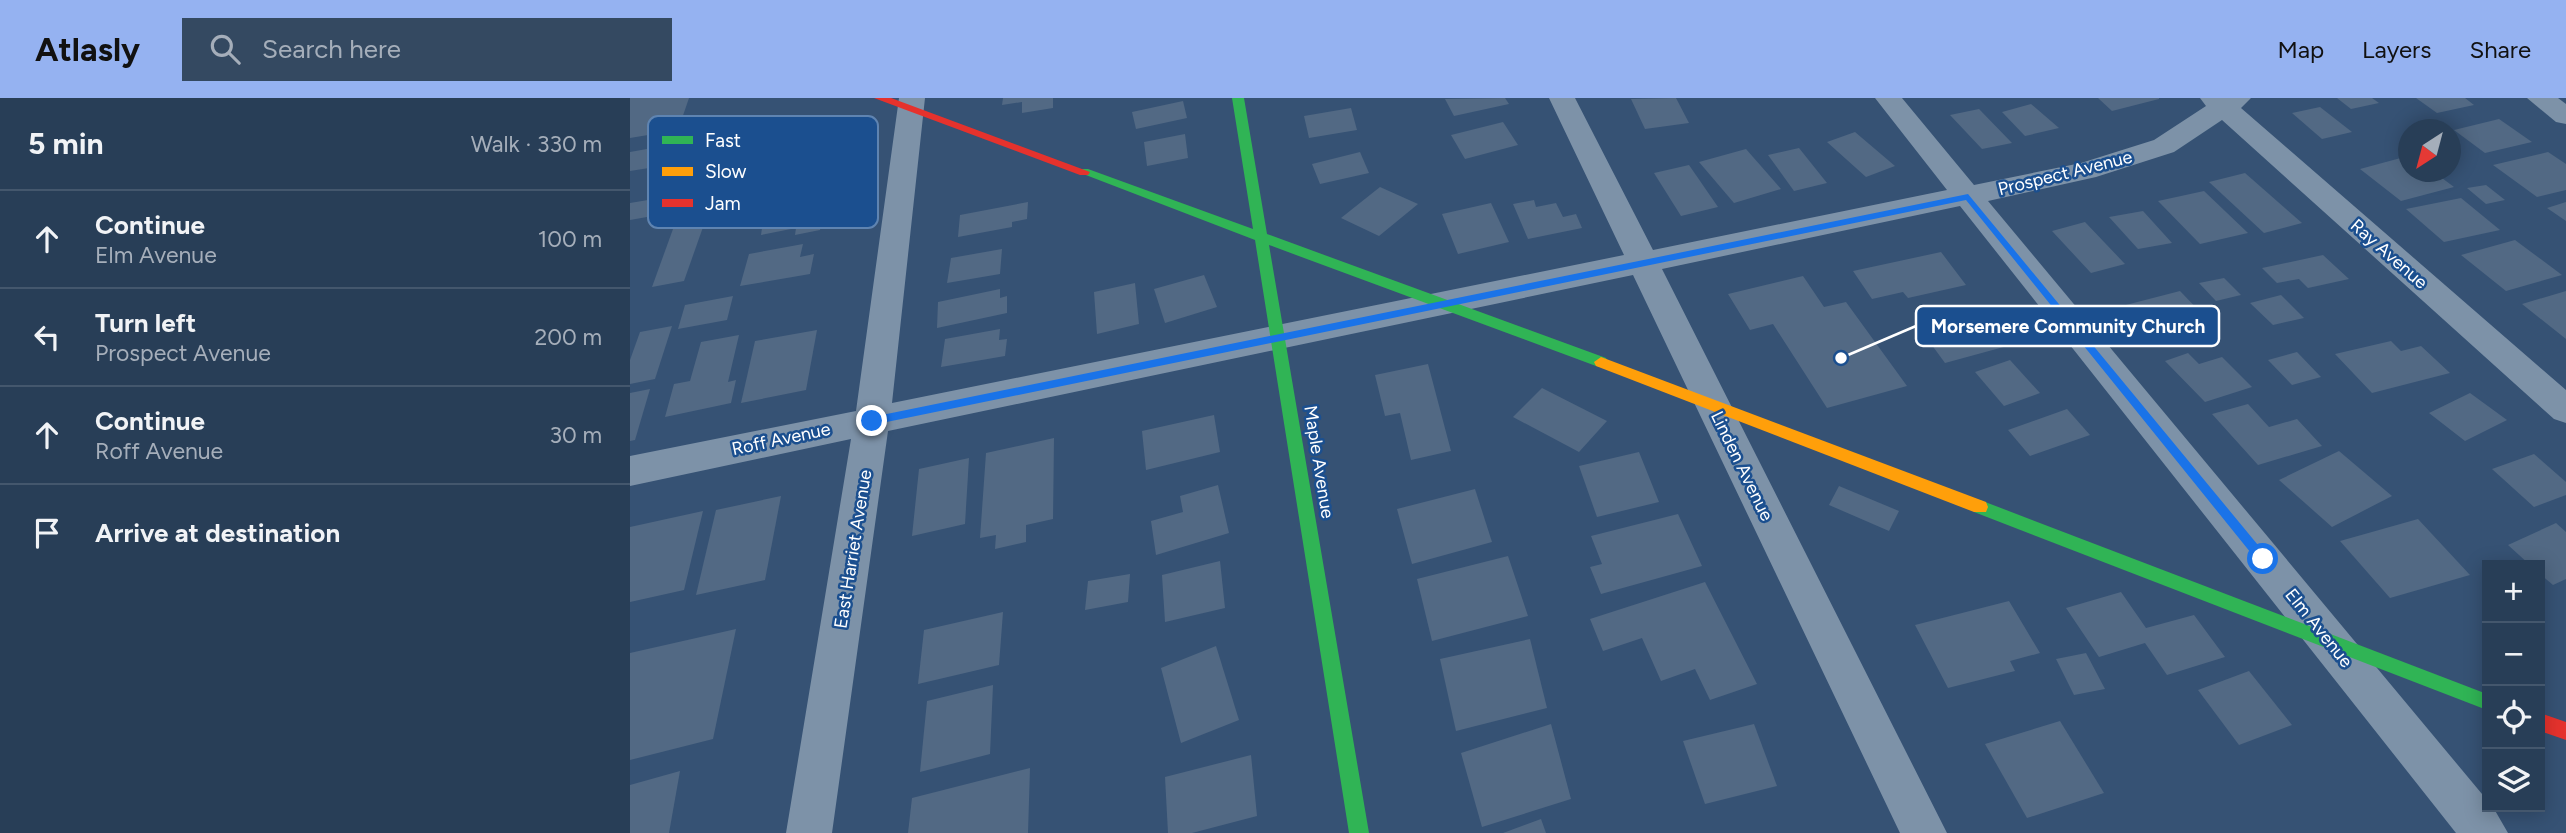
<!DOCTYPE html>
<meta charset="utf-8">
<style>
body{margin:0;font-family:Figtree,sans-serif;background:#344961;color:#f1f3f6}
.controls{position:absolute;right:21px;bottom:21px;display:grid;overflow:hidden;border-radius:0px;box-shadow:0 4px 18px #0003}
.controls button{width:63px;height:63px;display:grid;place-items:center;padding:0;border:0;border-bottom:2px solid #44576d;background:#283e57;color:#f1f3f6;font:35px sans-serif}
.compass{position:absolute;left:1768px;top:21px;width:63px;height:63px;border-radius:50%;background:#283e57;box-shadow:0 4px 18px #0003;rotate:216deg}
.stop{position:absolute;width:21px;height:21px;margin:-16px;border:5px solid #1a73e8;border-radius:50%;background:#fff}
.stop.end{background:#1a73e8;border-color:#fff;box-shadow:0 2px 7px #0008}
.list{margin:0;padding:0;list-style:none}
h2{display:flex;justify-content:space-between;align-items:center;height:91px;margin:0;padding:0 28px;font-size:30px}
h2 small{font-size:23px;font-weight:400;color:#a5aeba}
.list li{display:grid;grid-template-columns:46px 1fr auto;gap:21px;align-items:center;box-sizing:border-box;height:98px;padding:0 28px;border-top:2px solid #44576d}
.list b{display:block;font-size:26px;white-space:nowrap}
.list p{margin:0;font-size:23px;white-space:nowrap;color:#a5aeba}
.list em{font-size:23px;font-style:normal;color:#a5aeba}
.icon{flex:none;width:38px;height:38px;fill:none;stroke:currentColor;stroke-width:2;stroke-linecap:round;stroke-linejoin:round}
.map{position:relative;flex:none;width:1936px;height:735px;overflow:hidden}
header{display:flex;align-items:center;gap:42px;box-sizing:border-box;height:98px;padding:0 35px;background:#95b2f1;color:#111}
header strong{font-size:33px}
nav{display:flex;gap:38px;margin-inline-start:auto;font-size:24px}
.search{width:490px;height:63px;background:#344961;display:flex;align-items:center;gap:18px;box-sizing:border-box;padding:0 24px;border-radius:0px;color:#a5aeba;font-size:26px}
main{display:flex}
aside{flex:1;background:#283e57}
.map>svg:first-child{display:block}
</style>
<header>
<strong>Atlasly</strong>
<div class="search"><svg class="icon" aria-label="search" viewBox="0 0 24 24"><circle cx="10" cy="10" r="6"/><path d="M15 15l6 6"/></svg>Search here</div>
<nav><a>Map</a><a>Layers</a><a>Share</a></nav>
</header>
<main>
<aside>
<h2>5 min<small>Walk · 330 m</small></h2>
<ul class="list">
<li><svg class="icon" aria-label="ahead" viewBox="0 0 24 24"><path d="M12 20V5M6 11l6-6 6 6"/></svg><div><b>Continue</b><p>Elm Avenue</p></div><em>100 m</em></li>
<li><svg class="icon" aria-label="left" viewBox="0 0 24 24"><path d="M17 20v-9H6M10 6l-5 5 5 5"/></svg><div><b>Turn left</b><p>Prospect Avenue</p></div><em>200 m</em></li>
<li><svg class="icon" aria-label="ahead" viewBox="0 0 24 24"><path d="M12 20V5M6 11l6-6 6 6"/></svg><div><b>Continue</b><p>Roff Avenue</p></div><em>30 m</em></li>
<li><svg class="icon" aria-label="arrive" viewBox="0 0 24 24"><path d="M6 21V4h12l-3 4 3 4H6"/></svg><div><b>Arrive at destination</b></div></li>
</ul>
</aside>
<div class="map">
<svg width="1936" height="735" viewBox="0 0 1936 735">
<rect width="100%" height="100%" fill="#365274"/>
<g fill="#526984">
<path d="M0,0h59l-11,32 -48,8z"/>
<path d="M373,0h50v10l-31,5v-11l-20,3z"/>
<path d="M875,0l4,6 -55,12 -9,-17z"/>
<path d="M1046,0l13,25 -44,6 -14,-30z"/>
<path d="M1468,0h61v1l-47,12z"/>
<path d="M1707,0h35l7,5 -28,6z"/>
<path d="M1786,0h49l9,7 -37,8z"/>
<path d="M553,3l4,17 -51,11 -4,-17z"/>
<path d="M1401,6l28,24 -34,8 -23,-24z"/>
<path d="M1690,9l32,25 -30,7 -30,-26z"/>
<path d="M721,10l6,22 -48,8 -5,-22z"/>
<path d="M1349,11l33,34 -30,6 -32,-34z"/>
<path d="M1869,21l33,23 -47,11 -31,-23z"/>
<path d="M873,24l15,23 -53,14 -14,-24z"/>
<path d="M1809,24l10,8h-23l-6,-5z"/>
<path d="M1225,34l40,34 -29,11 -39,-35z"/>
<path d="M555,36l3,24 -41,8 -3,-24z"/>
<path d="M45,46l-7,21 -38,6v-19z"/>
<path d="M1169,50l28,35 -33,8 -26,-36z"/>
<path d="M1116,51l35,40 -47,14 -35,-41z"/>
<path d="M730,54l9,21 -49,11 -8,-20z"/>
<path d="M1918,54l18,12v26l-29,7 -44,-32z"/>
<path d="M1778,58v16h26l20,15 -53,14 -41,-32z"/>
<path d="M1059,67l29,42 -37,9 -27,-43z"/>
<path d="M1615,75l57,50 -38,10 -55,-51z"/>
<path d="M1856,87l19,15 -19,4 -19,-16z"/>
<path d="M750,89l38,17 -39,32 -38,-18z"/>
<path d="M1574,93l44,42 -48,11 -42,-43z"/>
<path d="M196,100l-6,32 -25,5 1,-7 -35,7 1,-7 -6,1 3,-19z"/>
<path d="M1831,100l39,32 -56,12 -38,-33z"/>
<path d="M24,101l-7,18 -17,3v-17z"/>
<path d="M904,102l2,7 20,-4 7,14 13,-3 6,14 -54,11 -15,-35z"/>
<path d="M398,104l-1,17 -15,3v5l-54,10 2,-22z"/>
<path d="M1936,104v19l-19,-13z"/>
<path d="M861,105l18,39 -51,12 -16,-40z"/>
<path d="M1513,113l29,32 -34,6 -29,-32z"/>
<path d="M78,115l-24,68 -32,6 25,-69z"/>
<path d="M1455,124l40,42 -34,9 -39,-42z"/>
<path d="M1885,142l47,35 -56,16 -45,-36z"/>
<path d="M173,146l-3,13 14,-3 -4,20 -70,12 9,-32z"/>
<path d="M372,151l-2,25 -53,9 4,-25z"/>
<path d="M1311,154l25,33 -58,13 -5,-6 -31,7 -19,-28z"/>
<path d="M1693,157l26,24 -41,9 -9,-9 -22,4 -15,-15z"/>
<path d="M574,177l13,32 -52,16 -11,-34z"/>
<path d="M1173,178l21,31 22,-5 61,84 -80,22 -54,-84 -23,6 -22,-36z"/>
<path d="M1594,180l17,17 -25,6 -17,-18z"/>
<path d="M505,185l4,41 -42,10 -3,-42z"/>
<path d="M370,191v9l7,-2v17l-70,15 1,-26z"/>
<path d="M1550,193l26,27 -63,17 -25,-28z"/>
<path d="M1936,193v48l-44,-35z"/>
<path d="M1651,197l23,23 -31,7 -23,-22z"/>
<path d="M103,198l-6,24 -49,9 7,-24z"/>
<path d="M1350,208l31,39 -66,18 -30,-41z"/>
<path d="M42,228l-17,53 -25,5v-24l10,-28z"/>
<path d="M370,231l-1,11 8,-1 -2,17 -64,11 4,-28z"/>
<path d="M187,232l-11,60 -65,13 14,-62z"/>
<path d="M109,237l-11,47 8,-2 -5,23 -66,14 9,-33 16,-3 11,-39z"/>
<path d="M1761,243l10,10 20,-5 29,27 -78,20 -37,-39z"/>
<path d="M1667,254l24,25 -29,8 -24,-25z"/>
<path d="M1558,255l11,11 23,-7 30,30 -47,15 -40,-41z"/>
<path d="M1380,262l30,33 -36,13 -29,-34z"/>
<path d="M798,266l23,87 -40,9 -11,-47 -15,3 -10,-41z"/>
<path d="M912,290l65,33 -28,31 -66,-35z"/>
<path d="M20,291l-15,51 -5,1v-48z"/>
<path d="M1840,295l37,27 -42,21 -36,-28z"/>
<path d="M1618,306l21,23 28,-8 25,27 -64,19 -46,-51z"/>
<path d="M1437,311l23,26 -60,21 -22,-26z"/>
<path d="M584,317l6,37 -74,18 -4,-39z"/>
<path d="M424,340l-1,81 -27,6v17l-31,7 1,-14 -16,3 6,-85z"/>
<path d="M1709,353l53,45 -60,31 -53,-47z"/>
<path d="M1009,354l20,50 -62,15 -18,-51z"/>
<path d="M1904,356l32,28v13l-32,12 -42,-38z"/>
<path d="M339,360l-4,66 -53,12 7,-67z"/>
<path d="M588,387l11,48 -73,22 -5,-34 32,-9 -3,-16z"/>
<path d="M1209,388l60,25 -10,20 -60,-26z"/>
<path d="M845,391l17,53 -80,22 -15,-55z"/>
<path d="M151,398l-16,84 -69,15 20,-85z"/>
<path d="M73,413l-19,79 -54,12v-75z"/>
<path d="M1048,416l24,52 -101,28 -11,-27 12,-3 -11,-28z"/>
<path d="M1788,421l52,56 -80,23 -50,-57z"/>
<path d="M1926,425l10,9v47l-13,6 -13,-11v-9h-10l-22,-20z"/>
<path d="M878,458l20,60 -96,25 -15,-62z"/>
<path d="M590,463l5,47 -60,14 -3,-47z"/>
<path d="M500,476l-2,28 -43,8 3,-29z"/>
<path d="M1075,484l52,102 -47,16 -15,-31 -34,12 -19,-43 -39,13 -13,-32z"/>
<path d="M1491,494l25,36 48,-13 31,42 -58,18 -22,-32 -46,14 -33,-49z"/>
<path d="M1379,503l31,52 -30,8 5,10 -67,17 -33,-63z"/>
<path d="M373,514l-4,53 -81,19 6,-54z"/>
<path d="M106,531l-23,110 -83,21v-107z"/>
<path d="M900,541l17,69 -91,23 -16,-72z"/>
<path d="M586,548l23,74 -58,23 -20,-75z"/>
<path d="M1456,555l19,36 -31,6 -18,-36z"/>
<path d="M1619,573l43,54 -53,20 -41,-55z"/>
<path d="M363,587l-3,69 -70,18 7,-71z"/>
<path d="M1430,623l44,72 -77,25 -42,-74z"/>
<path d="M921,626l20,75 -89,28 -21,-74z"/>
<path d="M1124,626l23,62 -72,18 -22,-63z"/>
<path d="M621,657l6,61 -65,17h-24l-3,-56z"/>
<path d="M400,670l-2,65h-120l4,-35z"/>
<path d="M50,673l-11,62h-39v-48z"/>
<path d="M911,721l5,14h-43z"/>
</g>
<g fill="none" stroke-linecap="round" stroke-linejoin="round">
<g fill="#7d92a8" fill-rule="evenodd">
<path d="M269,0h26l-33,305 732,-148 -75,-157h26l78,152 294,-60 -72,-92h27l72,87 107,-22 73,-23 52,-34 -6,-8h51l-10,10 325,282v33l-12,-4 -332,-299 -48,32 -78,25 -108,24 499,599v7h6l15,26h-52l-496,-627 -298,63 285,564h-47l-267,-558 -745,156 -56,402h-46l65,-394 -221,47v-30l226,-45z"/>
<path d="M1897,0h31l8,6v20l-10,-2z"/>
</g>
<g fill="#30b455" fill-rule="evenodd">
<path d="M602,0h12l23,136 339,124 2,4 -7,5 -5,-1 -327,-121 100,588h-20l-94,-593 -177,-68 2,-3h8l165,60z"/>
<path d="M1350,402l507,194v16l-513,-198 -2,-5 2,-5z"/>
</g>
<path fill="#ff9f0a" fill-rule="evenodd" d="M971,259l385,145 2,5 -2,5h-12l-378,-146 -2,-4z"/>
<g fill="#e5322d" fill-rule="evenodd">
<path d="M244,0h17l199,74 -2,3h-8z"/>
<path d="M1910,615l26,9v18l-26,-9z"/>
</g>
</g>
<path fill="#1a73e8" d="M1338,96l299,362v7h-8l-293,-363 -1094,225 -5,-4 5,-4z"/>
<g text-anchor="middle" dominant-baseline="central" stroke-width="5" stroke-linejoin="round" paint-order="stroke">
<g font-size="18" fill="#fff" stroke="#1b4f8f">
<text transform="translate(1435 75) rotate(-14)">Prospect Avenue</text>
<text transform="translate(1759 156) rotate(41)">Ray Avenue</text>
<text transform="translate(151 341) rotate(-12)">Roff Avenue</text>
<text transform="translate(689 364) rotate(81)">Maple Avenue</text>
<text transform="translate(1112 368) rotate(64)">Linden Avenue</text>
<text transform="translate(223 451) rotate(-81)">East Harriet Avenue</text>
<text transform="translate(1689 530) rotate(51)">Elm Avenue</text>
</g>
</g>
<rect x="18" y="18" width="230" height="112" rx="10" fill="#1b4f8f" stroke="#5f84b1" stroke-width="2"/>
<rect x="32" y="38" width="31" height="8" fill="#30b455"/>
<rect x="32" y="69" width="31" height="9" fill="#ff9f0a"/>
<rect x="32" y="101" width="31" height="8" fill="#e5322d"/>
<g font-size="19" fill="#fff">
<text x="75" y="49">Fast</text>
<text x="75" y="80">Slow</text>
<text x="75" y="112">Jam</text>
</g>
<path fill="none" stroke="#fff" stroke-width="2.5" d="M1211 260L1286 228"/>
<circle fill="#fff" stroke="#1b4f8f" stroke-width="2.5" cx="1211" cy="260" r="7"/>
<rect fill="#1b4f8f" stroke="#fff" stroke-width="2.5" x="1286" y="208" width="303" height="40" rx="7"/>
<g font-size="19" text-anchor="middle" font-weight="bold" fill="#fff">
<text x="1438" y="235">Morsemere Community Church</text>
</g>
</svg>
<div class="controls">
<button>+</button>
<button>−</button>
<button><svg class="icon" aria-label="locate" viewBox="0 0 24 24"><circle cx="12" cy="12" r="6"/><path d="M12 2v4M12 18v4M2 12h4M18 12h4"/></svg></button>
<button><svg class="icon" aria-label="layers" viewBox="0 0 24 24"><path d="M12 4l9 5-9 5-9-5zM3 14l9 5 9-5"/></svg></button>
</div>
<svg class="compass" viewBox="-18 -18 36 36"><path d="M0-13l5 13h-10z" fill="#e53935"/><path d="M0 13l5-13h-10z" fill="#a5aeba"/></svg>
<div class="stop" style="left:1633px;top:461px"></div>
<div class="stop end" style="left:242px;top:323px"></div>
</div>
</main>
